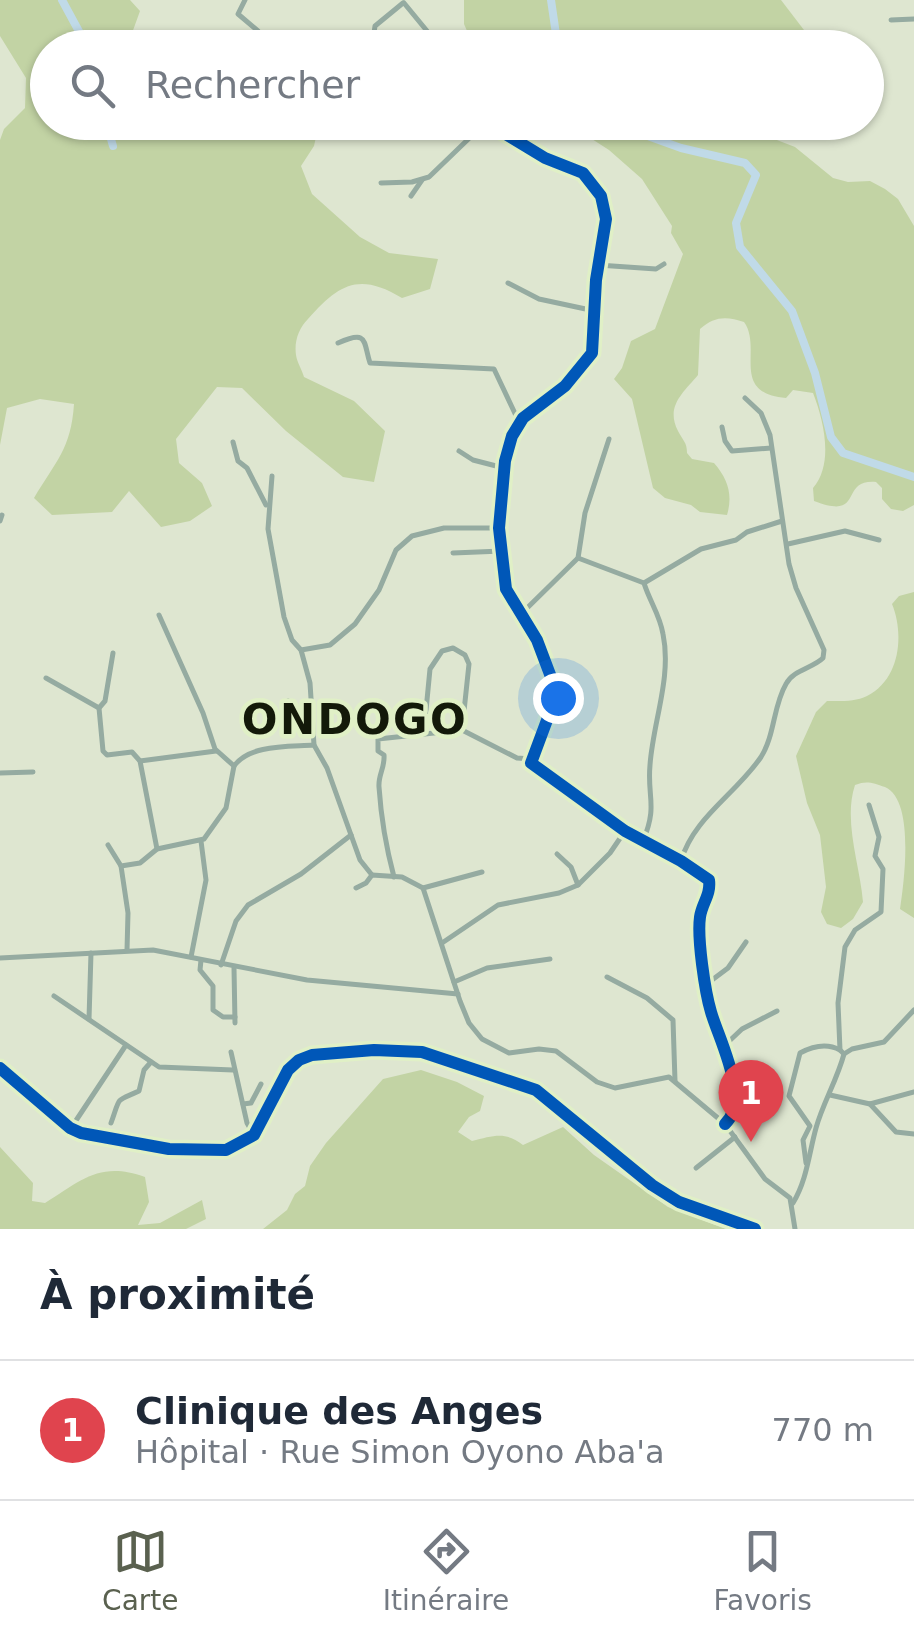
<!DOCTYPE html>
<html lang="fr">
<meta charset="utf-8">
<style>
body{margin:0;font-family:"DejaVu Sans",sans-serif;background:#f6f6f7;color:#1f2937}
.you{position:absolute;left:558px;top:698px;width:35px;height:35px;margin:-25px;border:8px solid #fff;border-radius:50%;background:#1a73e8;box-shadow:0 0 0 15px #1a73e833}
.badge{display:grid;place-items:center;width:65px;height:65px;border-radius:50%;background:#5a614f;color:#fff;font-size:32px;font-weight:700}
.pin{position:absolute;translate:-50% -82px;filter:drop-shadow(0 2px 5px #0008)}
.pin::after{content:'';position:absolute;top:52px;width:35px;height:30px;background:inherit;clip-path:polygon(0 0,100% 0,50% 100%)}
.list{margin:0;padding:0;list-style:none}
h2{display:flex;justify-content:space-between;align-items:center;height:130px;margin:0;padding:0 40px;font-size:42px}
h2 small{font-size:32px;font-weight:400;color:#747a83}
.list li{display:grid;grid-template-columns:65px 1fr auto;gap:30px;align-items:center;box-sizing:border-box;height:140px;padding:0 40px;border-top:2px solid #e0e1e3}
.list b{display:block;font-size:38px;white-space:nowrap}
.list p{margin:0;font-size:32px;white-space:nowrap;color:#747a83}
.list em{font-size:32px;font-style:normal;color:#747a83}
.icon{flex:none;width:55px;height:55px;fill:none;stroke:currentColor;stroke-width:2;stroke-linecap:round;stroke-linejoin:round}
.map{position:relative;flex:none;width:914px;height:1229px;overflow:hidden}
.search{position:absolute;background:#fff;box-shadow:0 2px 8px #0004;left:30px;right:30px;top:30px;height:110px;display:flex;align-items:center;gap:25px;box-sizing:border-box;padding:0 35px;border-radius:55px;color:#747a83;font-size:38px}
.sheet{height:270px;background:#fff}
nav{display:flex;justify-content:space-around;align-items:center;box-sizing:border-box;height:140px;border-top:2px solid #e0e1e3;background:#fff;font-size:28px;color:#747a83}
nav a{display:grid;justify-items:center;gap:5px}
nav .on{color:#5a614f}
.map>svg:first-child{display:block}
</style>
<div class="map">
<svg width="914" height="1229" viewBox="0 0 914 1229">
<rect width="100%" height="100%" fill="#dee6d0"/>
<g fill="#c2d3a4">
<path d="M0,0h130l10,11 -13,36 -79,1v74h189l11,4 71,-3 -5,23 -13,20 11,28 48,43 29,16 49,6 -8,30 -28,9c-43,-26 -63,-14 -94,21 -9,9 -14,22 -12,36 1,7 6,15 8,22l50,24 31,30 -11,51 -31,-5 -57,-46 -44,-43 -25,-1 -41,52 3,24 23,20 10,23 -22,15 -29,6 -32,-36 -17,21 -60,3 -18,-17c22,-37 37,-49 40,-94l-34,-5 -33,9 -7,37v-305l4,-11 21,-21 1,-30 -26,-42z"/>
<path d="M464,0h317l36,47h-343l-10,-23z"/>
<path d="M567,123h189v9l39,15 38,31 15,4 22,-1 15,8 13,10 16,27v279l-11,6 -12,-2 -9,-10v-11l-6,-6c-38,-3 -10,39 -62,19l-1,-13c21,-24 11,-67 0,-95l-20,-3 -7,8c-57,-5 -23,-50 -42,-76 -17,-6 -30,-6 -44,7l-2,46c-14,17 -33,31 -20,56 5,10 9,11 9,22l5,6 22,4c14,16 19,32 13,52l-27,-3 -9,-7 -26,-7 -12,-10 -21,-89 -18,-20 8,-11 9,-27 24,-12 28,-75 -12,-21 1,-7 -30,-47 -33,-29z"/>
<path d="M914,592v326l-14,-9c5,-33 14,-109 -15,-122 -12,-4 -18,-7 -30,-2 -12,36 5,80 8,117l-10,17 -12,9 -14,-4 -6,-12 5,-25 -6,-52 -13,-32 -11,-47 20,-44 11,-11c13,0 28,1 40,-5 34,-17 37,-63 25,-92l7,-8z"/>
<path d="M421,1070l36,12 27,14 -4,15 -11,6 -11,15 14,9c21,-5 34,-10 51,4l40,-18 31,28 74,52 58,22h-463l24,-19 8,-16 10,-8 5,-20 16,-23 57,-64z"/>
<path d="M0,1147l33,36 -1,18 13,2c37,-23 55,-42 100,-26l4,25 -11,23 22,-2 42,-23 4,19 -20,10h-186z"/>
</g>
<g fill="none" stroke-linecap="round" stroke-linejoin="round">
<g stroke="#c0dae8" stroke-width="8">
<path d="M62,0l26,48"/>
<path d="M551,0l7,48"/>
<path d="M106,122l7,24"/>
<path d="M609,122l72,26 64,15 11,12 -20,48 4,24 52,64 23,62 16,64 12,16 71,24"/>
</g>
<g stroke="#95aba1" stroke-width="5">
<path d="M245,0l-7,14 20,17 6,17"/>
<path d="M404,3l37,45"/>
<path d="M891,20l23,-1"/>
<path d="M361,48l12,-8 2,-14 28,-23"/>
<path d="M486,122l59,36 38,15 18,23 5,23 -10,61 -4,73 -27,33 -42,32 -11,18 -7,25 -6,67 7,61 31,51 17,45 -4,27 -19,51 94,68 56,30 28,19c2,15 -7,23 -9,37 -3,21 5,75 11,95 8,28 40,88 14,112"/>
<path d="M381,183l31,-1 17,-5 56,-54"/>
<path d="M411,196l11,-16"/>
<path d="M598,265l58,4 8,-5"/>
<path d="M508,283l31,16 56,12"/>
<path d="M338,343c31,-14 25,-1 32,20l124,6 25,53"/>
<path d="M722,427l3,14 7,10 39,-3"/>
<path d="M233,442l5,19 9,7 19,37"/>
<path d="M459,451l14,9 31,8"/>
<path d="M272,476l-4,53 16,88 8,23 9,10 9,33 4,62 13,23 33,92 12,15"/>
<path d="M0,521l2,-6"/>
<path d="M788,544l57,-13 34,9"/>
<path d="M453,553l49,-2"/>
<path d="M578,558l66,25c5,17 16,32 19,51 9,43 -10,88 -13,131 -3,33 8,40 -7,76"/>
<path d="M644,583l57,-34 35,-9 11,-8 35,-11"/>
<path d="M520,615l58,-57 7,-45 24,-74"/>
<path d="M301,650l29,-5 25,-21 24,-34 17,-40 16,-14 32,-8h55"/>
<path d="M113,653l-8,48 -6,7 4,43 4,4 25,-3 8,9 17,88"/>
<path d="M46,678l53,30"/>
<path d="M288,701l8,11 16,8"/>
<path d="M424,731l6,-62 12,-18 11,-3 12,7 4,9 -7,66"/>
<path d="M140,761l76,-10"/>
<path d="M234,766c16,-22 55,-19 80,-21"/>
<path d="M0,773l33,-1"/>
<path d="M108,845l13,21 19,-3 17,-14 47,-10 22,-31 8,-42 -19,-17 -12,-36 -44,-98"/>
<path d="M557,854l14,13 7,18"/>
<path d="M681,861c12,-43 55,-67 80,-104 14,-22 12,-51 25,-73 7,-14 27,-16 37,-26l1,-8 -28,-62 -7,-24 -19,-129 -9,-22 -16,-15"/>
<path d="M121,866l7,47 -1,37"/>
<path d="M394,877c-8,-30 -13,-60 -15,-90 -1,-12 6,-19 5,-32l-6,-4v-12l84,-9 55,28 14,1"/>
<path d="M356,888l10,-5 6,-8 30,2 21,11 37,113 9,22 13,16 27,14 30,-4 17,2 41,31 18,6 54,-11 56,47 40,55 25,19 5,31"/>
<path d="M423,888l59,-16"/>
<path d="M442,943l56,-38 61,-12 19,-8 32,-32 15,-22"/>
<path d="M191,957l15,-77 -5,-39"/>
<path d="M0,958l153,-8 154,30 151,14"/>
<path d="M201,960l-1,10 13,16v24l10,7h12"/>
<path d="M221,965l15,-44 12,-16 53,-31 50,-39"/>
<path d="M234,968l1,55"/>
<path d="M607,977l40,21 26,22 2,61"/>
<path d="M454,982l33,-14 63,-9"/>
<path d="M708,983l20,-15 18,-26"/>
<path d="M54,996l105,71 74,3"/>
<path d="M89,1019l2,-66"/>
<path d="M724,1046l18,-17 35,-18"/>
<path d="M231,1052l16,71 7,12"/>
<path d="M844,1054l-4,-4 -2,-47 7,-56 10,-17 26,-18 2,-43 -8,-13 4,-19 -10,-32"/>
<path d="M0,1068l70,60 11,5 88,16 57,1 28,-15 34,-65 11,-10 13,-5 62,-5 48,2 114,38 116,95 27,17 76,27"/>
<path d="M830,1095l40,9 44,-12"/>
<path d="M243,1104l8,-1 10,-19"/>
<path d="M870,1104l26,28 18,2"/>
<path d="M75,1122l51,-77"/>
<path d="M111,1123c10,-28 4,-21 28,-32l5,-21 7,-8"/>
<path d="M806,1163l-3,-23 7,-14 -21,-30 11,-43c13,-7 27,-10 40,-3"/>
<path d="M696,1168l39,-31"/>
<path d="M793,1203c14,-23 16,-50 23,-75 7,-25 21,-48 28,-74l8,-5 32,-7 30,-32"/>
</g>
<g stroke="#e0f0c6" stroke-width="19">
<g id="cycleway">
<path d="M486,122l59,36 38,15 18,23 5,23 -10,61 -4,73 -27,33 -42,32 -11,18 -7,25 -6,67 7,61 31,51 17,45 -4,27 -19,51 94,68 56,30 28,19c2,15 -7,23 -9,37 -3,21 5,75 11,95 8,28 40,88 14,112"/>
<path d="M0,1068l70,60 11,5 88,16 57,1 28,-15 34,-65 11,-10 13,-5 62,-5 48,2 114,38 116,95 27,17 76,27"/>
</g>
</g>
<use href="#cycleway" stroke="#0057b8" stroke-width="12"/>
</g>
<g text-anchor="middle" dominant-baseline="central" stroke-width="9" stroke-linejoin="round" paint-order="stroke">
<g font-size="42" font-weight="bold" letter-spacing="2.5" fill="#131909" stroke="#e0f0c6">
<text x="355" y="719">ONDOGO</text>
</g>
</g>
</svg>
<div class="you"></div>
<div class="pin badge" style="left:751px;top:1142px;background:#e0444e">1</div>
<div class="search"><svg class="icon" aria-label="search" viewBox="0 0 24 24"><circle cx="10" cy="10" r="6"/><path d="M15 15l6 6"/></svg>Rechercher</div>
</div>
<section class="sheet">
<h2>À proximité<small></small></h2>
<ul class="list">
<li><span class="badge" style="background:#e0444e">1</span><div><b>Clinique des Anges</b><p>Hôpital · Rue Simon Oyono Aba'a</p></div><em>770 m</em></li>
</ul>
</section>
<nav>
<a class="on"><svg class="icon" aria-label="map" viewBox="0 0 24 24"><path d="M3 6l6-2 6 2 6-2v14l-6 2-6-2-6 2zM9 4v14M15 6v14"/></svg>Carte</a>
<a><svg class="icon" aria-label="directions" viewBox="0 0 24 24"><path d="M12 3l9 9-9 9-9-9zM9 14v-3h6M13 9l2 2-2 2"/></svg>Itinéraire</a>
<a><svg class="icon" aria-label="saved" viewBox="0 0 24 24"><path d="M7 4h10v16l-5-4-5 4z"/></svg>Favoris</a>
</nav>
